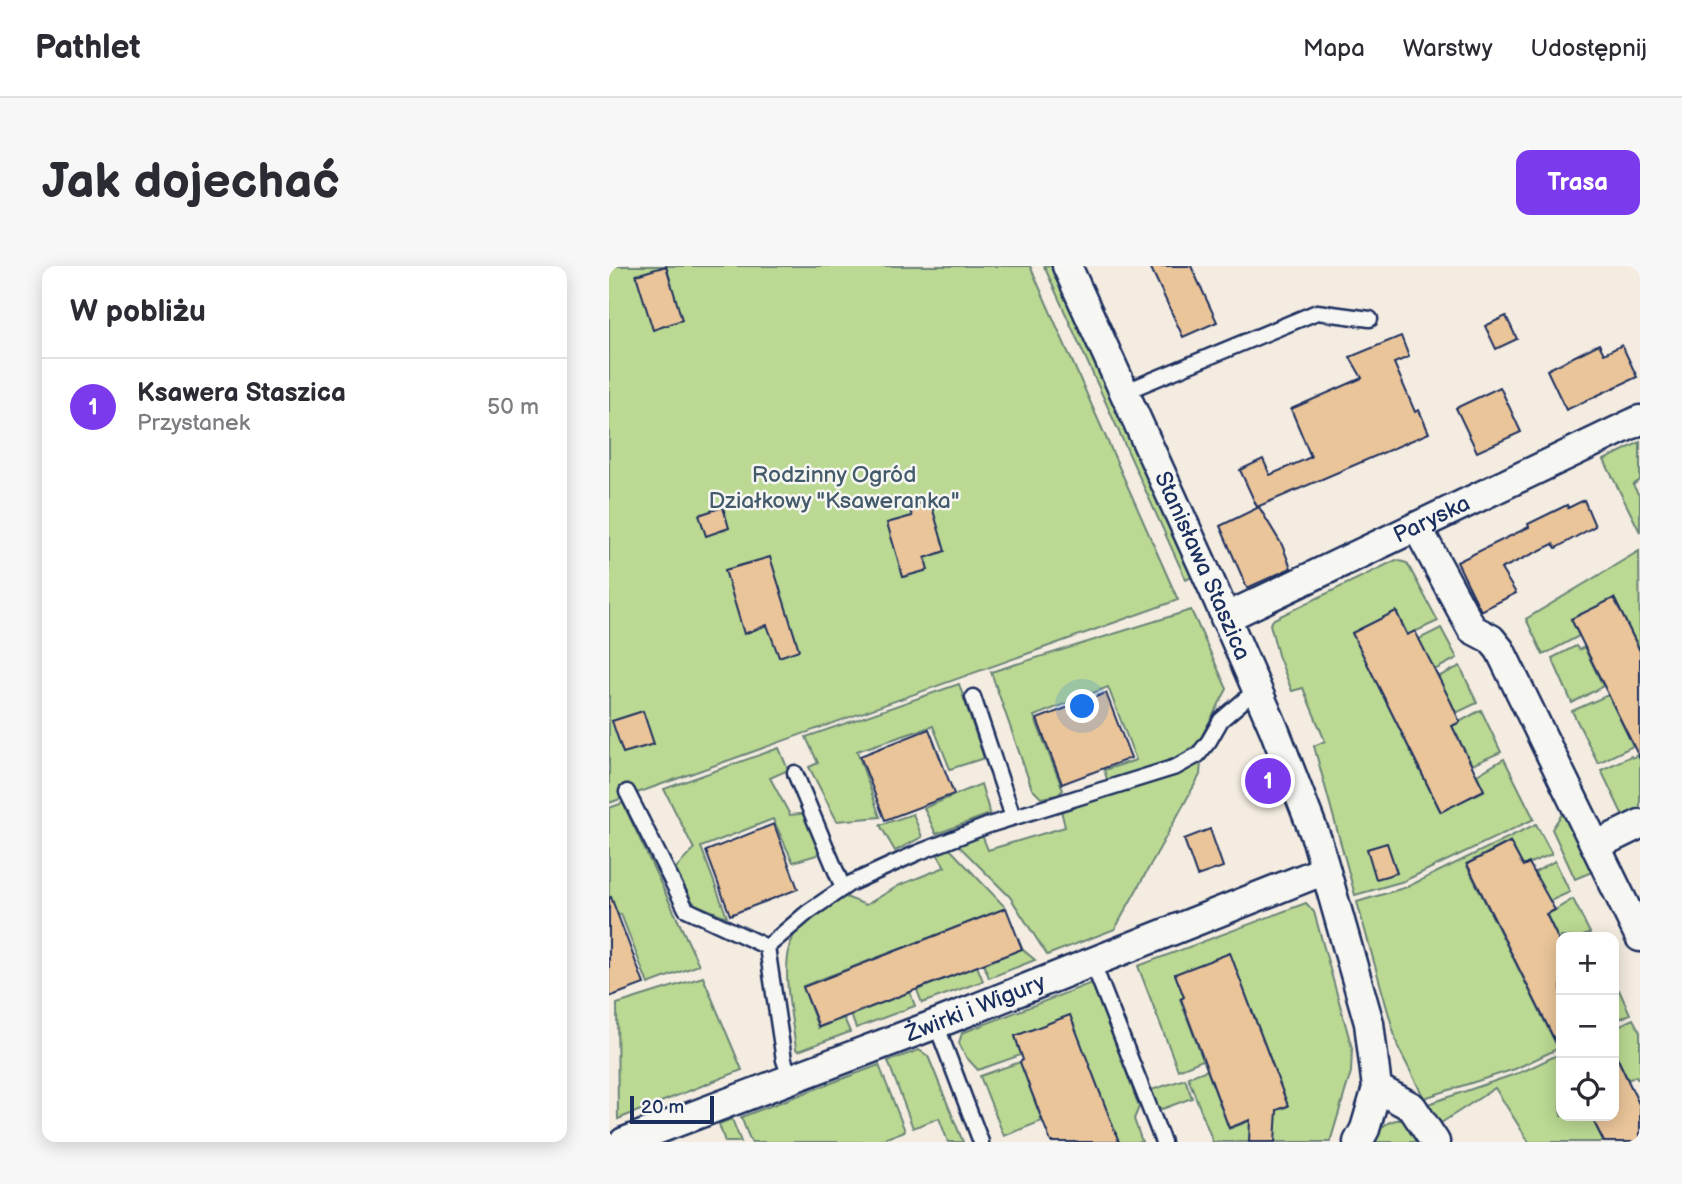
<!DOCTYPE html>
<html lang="pl">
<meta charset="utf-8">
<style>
body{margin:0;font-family:"Balsamiq Sans",sans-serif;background:#f7f7f7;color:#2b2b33}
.controls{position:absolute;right:21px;bottom:21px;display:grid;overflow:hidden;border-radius:14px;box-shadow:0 4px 18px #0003}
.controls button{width:63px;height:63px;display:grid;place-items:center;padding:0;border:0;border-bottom:2px solid #e1e1e2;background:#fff;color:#2b2b33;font:35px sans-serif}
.scale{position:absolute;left:21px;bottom:18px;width:84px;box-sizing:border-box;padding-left:7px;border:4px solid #1b2f5e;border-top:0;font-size:19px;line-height:24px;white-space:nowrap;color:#1b2f5e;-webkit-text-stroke:5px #f6f6f2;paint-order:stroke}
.you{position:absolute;left:474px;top:441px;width:24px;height:24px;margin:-18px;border:5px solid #fff;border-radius:50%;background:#1a73e8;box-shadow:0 0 0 10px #1a73e833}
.badge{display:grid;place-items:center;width:46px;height:46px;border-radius:50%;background:#7c3aed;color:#fff;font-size:23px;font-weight:700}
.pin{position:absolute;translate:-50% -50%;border:4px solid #fff;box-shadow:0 2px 7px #0006}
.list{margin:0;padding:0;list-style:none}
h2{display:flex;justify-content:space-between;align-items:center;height:91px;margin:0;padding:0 28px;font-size:30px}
h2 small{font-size:23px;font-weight:400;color:#7c7c81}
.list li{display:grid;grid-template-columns:46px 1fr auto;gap:21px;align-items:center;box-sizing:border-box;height:98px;padding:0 28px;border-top:2px solid #e1e1e2}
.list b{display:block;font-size:26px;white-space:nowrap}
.list p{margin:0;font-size:23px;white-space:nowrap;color:#7c7c81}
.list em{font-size:23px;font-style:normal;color:#7c7c81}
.icon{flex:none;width:38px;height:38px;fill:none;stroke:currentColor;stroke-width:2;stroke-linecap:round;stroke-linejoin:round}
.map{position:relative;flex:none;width:1031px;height:876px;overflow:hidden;border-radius:14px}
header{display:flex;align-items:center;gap:42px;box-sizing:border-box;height:98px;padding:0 35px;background:#fff;border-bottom:2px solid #e1e1e2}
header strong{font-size:33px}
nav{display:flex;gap:38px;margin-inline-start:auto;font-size:24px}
.intro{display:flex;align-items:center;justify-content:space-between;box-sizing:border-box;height:168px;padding:0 42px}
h1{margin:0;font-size:49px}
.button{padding:18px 32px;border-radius:14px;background:#7c3aed;color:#fff;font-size:24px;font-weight:700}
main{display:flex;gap:42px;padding:0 42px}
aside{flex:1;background:#fff;border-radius:14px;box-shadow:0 4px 18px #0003}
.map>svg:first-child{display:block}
</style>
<header>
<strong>Pathlet</strong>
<nav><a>Mapa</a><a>Warstwy</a><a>Udostępnij</a></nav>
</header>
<div class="intro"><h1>Jak dojechać</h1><a class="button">Trasa</a></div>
<main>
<aside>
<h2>W pobliżu<small></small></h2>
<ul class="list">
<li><span class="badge">1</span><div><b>Ksawera Staszica</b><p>Przystanek</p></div><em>50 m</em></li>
</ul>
</aside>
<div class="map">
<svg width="1031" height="876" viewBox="0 0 1031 876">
<rect width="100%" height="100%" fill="#f4ece0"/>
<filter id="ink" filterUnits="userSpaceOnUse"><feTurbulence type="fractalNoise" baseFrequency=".0143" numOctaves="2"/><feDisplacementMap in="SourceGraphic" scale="14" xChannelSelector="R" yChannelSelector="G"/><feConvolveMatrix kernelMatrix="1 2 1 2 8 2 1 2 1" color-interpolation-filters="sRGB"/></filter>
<g filter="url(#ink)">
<g fill="#bbd992" stroke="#6b8478" stroke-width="2">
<path d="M0,0h421l148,334 -569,203z"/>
<path d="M435,0h8l140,311 -6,3z"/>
<path d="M1031,176v38l-7,5 7,12v35l-36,-72z"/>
<path d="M1030,285l1,99 -26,-52 -43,21 8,17 -36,19 -17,-36z"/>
<path d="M787,294l11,3 31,58 -30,14 -12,-24 -44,22 88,178 44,-20 -7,-16 27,-16 30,60 -130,62 -49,14 -41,-149 11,-5 -22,-53 -11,3 -14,-36 -8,-31 4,-5z"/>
<path d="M582,344l36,79 -29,54 -20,14 -70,25 -4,-12 32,-10 -28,-73 -74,29 29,74 -5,5 -17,3 -9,-9 -41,-117z"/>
<path d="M832,362l16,30 -30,16 -8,-35z"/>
<path d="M967,380l3,4 5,-3 19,39 -31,17 -20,-45z"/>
<path d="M851,400l17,37 -21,10 -18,-36z"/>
<path d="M350,418l25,74 -34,11 -17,-43 -76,25 23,66 -43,4 -28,-54 9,-4 -12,-26z"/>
<path d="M999,429l25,51 -35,17 -26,-52z"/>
<path d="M872,444l20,42 -29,13 -20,-39z"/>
<path d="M170,482l9,22 -18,8 20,37 19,-2 12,30 -4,12 -24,7 -20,-43 -72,28 26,70 -33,-13 -19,-35 19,-20 -30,-60z"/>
<path d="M1029,489l2,5v55l-14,7 -25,-52 30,-14 1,2z"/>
<path d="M592,496l-1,13 -85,154 -68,26 -37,-58 -53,-53 25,-9 6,15 77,-23 -4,-17 106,-32z"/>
<path d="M372,518l9,30 -54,20 -12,-26z"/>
<path d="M14,537l76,162 -51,19 -27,-70 -12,4v-110z"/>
<path d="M957,542l33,61 -24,10 -23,-50z"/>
<path d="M304,548l9,23 -27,14 -15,-26z"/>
<path d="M927,558l16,30 -29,12 -13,-25 -44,23 89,178 6,-2v7l-46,22 -91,29 -26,-51 -41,-145 50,-15z"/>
<path d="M339,581l58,61 -203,78 15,42 26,-10 6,14 -52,19 -2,-2c-4,-35 -21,-98 6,-126 11,-10 28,-18 41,-27l23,9 34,-20 45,-18 -9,-15z"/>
<path d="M946,595l15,31 -20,9 -22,-25z"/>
<path d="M964,633l17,34 -9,4h-20v7l-14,-29z"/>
<path d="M697,637l8,9 38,136 -1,24 -21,70h-117l-25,-65 19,-7 22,59 59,-23 -58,-153 -55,21 9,23 -4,2 23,61 -25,10 -40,-104z"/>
<path d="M413,683l13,11 -46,18 -5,-14z"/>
<path d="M368,700l6,15 -61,22 -5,-13z"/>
<path d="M94,711l39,93 -124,49 -1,-115z"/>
<path d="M485,716l45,125 -5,12 8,23h-23l-49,-127 -55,21 6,19 -43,15 -12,-13 -7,-14 3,-10z"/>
<path d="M1010,724l11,24 -16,8v-29z"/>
<path d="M301,726l5,14 -59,22 -5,-13z"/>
<path d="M1024,753l7,13v46l-3,1 -1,-3 -8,4 -11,-23 -3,1v-30z"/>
<path d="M310,784l9,6 35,86h-15l-9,-24 -26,10 -25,-67z"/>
<path d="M952,787v63h30l13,26h-75l-34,-54 -54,35 -13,-19 96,-33z"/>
<path d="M411,796l22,59 -38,15 -24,-60z"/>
<path d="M270,799l26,66 -29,11h-125l-10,-25z"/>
<path d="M576,813l7,19 -30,11 -5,-4 -6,-15z"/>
<path d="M123,853l9,23h-16l-6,-18z"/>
<path d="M787,854h9l21,22h-55c5,-11 13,-19 25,-22z"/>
</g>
<g fill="#eac59a" stroke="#1b2f5e" stroke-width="2">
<path d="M57,0l16,54 -29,10 -17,-55z"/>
<path d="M541,0h41l26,56 -34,15z"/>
<path d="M897,50l11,23 -21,10 -11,-23z"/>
<path d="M792,70l8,21 -15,6 21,49 4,-2 10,23 -172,74 -17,-37 23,-11 7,16 41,-18 -20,-48 71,-31 -12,-21z"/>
<path d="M990,78l5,10 18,-9 15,32 -71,33 -19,-40z"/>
<path d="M891,121l21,45 -44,20 -21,-44z"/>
<path d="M321,234l15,51 -20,7 3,12 -25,7 -16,-54 25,-7 -3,-9z"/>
<path d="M975,234l11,26 -39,22 -3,-4 -52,25 15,24 -35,18 -24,-49 72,-35 -1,-3 39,-19 1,3z"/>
<path d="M114,241l6,21 -23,8 -7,-21z"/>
<path d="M650,241l23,38 9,23 -44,20 -27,-62z"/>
<path d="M161,291l29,93 -20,7 -12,-32 -23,9 -19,-64z"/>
<path d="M1005,332l26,53v108l-69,-140z"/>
<path d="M787,345l11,24 8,-4 36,71 9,20 -8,4 32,64 -43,22 -89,-179z"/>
<path d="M497,427l25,65 -69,26 -25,-65z"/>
<path d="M34,445l11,33 -31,9 -11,-32z"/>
<path d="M320,463l25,65 -69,26 -25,-64z"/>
<path d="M165,558l24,65 -68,26 -24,-64z"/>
<path d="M601,563l13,38 -26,9 -13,-37z"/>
<path d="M901,576l13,24 6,-3 26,47 -9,4 15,31v108l-94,-189z"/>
<path d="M778,577l10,30 -21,6 -9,-30z"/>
<path d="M2,631l33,87 -35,13v-99z"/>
<path d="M397,642l16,41 -203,78 -16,-40z"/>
<path d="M621,687l58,153 -11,4 -2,32h-26l1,-22 -21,8 -48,-129 3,-2 -9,-23z"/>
<path d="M461,749l49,127h-68l-6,-15 -25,-65 3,-2 -8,-24z"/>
<path d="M1005,785l26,55v36h-36l-13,-26h23z"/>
</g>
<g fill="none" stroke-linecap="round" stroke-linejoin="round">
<g stroke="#1b2f5e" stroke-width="19">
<g id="service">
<path d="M515,126l193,-80 53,7"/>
<path d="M364,431l40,120"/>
<path d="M186,507l48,115"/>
<path d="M18,526l59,117 81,38"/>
<path d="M483,695l71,181"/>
<path d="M327,758l45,118"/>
<path d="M182,814l-7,-20 -17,-113 41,-35 41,-28 68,-31 72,-28 187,-58 22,-12 11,-14 12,-21 35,-30"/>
</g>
</g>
<g stroke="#1b2f5e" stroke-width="33">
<g id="minor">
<path id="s1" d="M458,0l146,322 61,141 43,111 52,183 8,65 -12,41 -7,13"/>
<path d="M808,261l55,102 19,10 9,11 140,287"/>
<path id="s2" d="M616,352l415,-198"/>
<path d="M988,579l43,-21"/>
<path d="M768,822l35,19 23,35"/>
<path id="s3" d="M15,876l312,-118 389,-154"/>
</g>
</g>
<use href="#service" stroke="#f6f6f2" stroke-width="14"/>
<use href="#minor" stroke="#f6f6f2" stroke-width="28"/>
</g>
</g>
<g text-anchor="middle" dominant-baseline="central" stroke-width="5" stroke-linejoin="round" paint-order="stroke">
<g font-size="23" fill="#435a6b" stroke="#f6f6f2">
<text x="225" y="209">Rodzinny Ogród<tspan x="225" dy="26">Działkowy "Ksaweranka"</tspan></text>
</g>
<g font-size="23" fill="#1b2f5e" stroke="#f6f6f2">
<text stroke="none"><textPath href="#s2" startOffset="229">Paryska</textPath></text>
<text stroke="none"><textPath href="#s1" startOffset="329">Stanisława Staszica</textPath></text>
<text stroke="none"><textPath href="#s3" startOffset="376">Żwirki i Wigury</textPath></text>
</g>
</g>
</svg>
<div class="controls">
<button>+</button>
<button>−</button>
<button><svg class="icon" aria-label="locate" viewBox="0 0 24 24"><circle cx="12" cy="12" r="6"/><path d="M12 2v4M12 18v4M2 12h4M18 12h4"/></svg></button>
</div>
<div class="scale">20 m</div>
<div class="you"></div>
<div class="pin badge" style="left:659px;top:515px">1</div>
</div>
</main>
